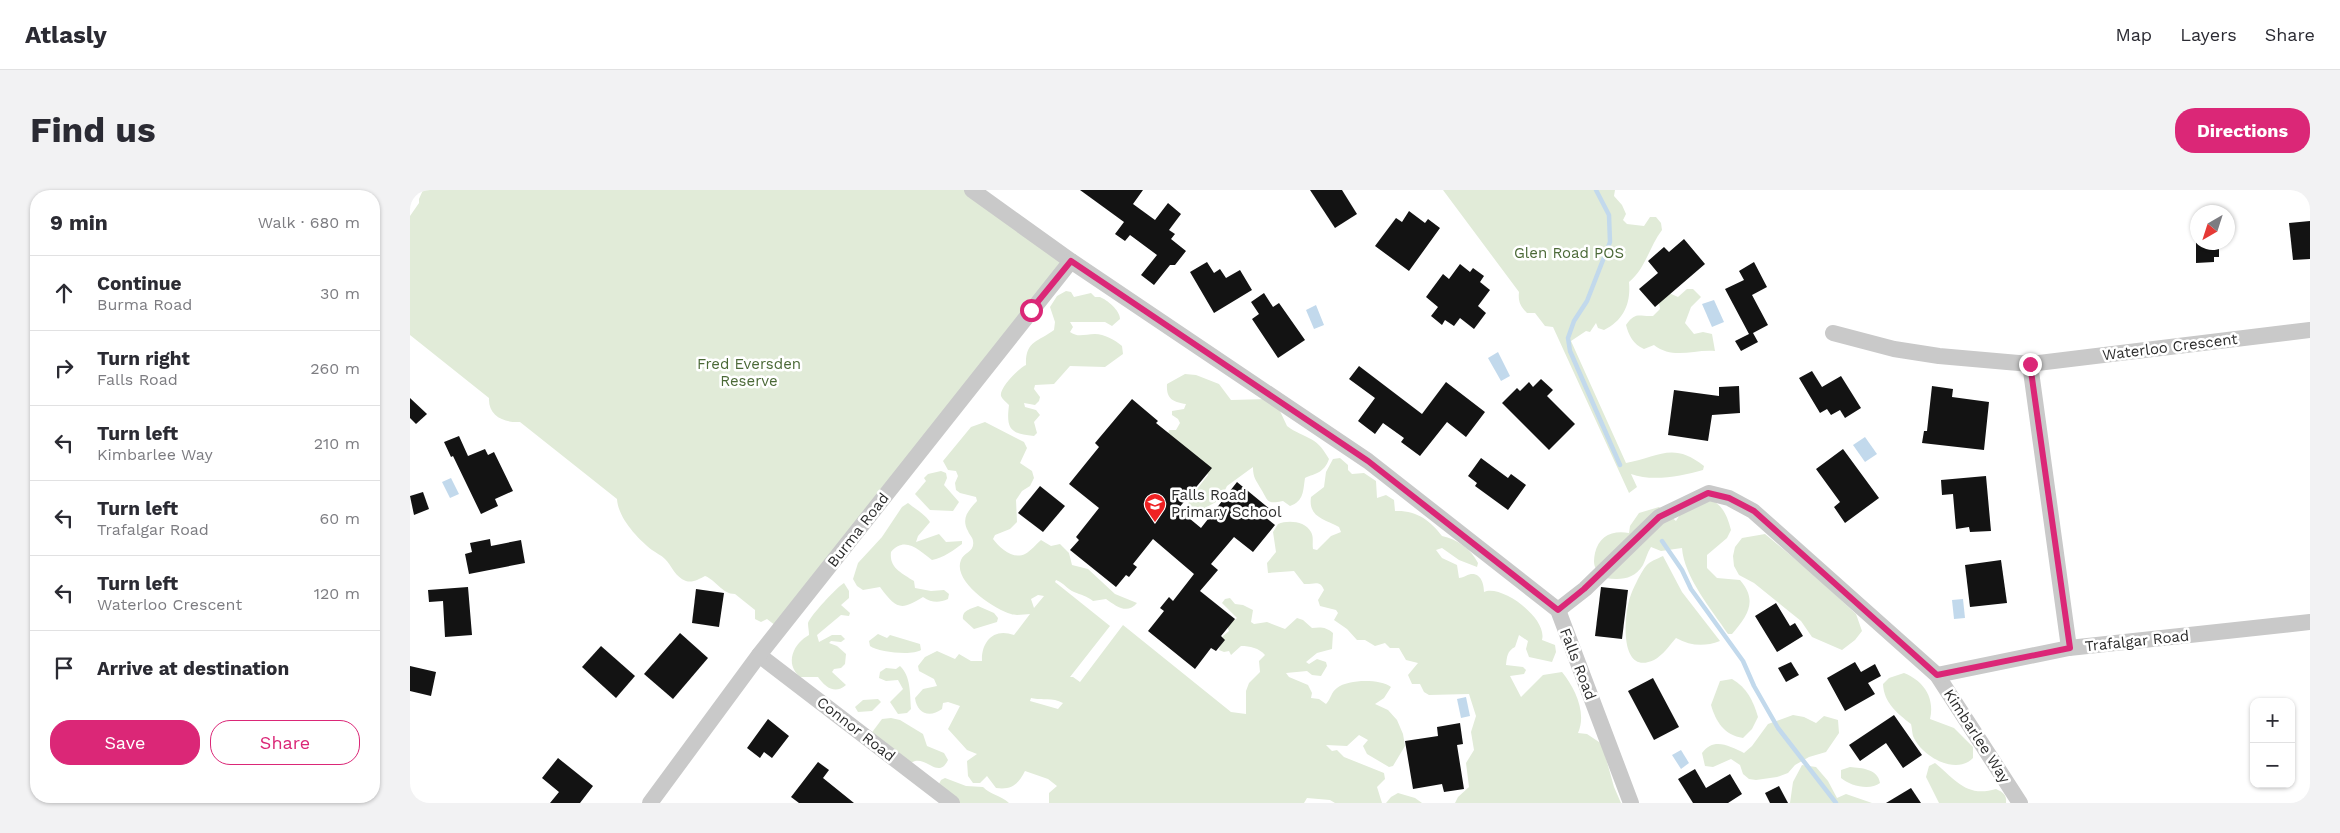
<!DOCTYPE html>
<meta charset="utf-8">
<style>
body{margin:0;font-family:"Work Sans",sans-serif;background:#f2f2f3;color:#2b2b33}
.controls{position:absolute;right:15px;bottom:15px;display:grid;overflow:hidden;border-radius:10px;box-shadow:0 1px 4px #0004}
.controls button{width:45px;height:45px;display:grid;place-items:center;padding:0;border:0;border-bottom:1px solid #e1e1e2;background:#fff;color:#2b2b33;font:25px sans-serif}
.compass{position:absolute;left:1780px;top:15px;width:45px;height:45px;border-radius:50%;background:#fff;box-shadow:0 1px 4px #0004;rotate:219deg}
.stop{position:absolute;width:15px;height:15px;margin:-11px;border:4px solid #db2777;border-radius:50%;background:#fff}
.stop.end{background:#db2777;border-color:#fff;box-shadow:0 1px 5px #0008}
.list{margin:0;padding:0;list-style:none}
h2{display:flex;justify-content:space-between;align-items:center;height:65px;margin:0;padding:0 20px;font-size:21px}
h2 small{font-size:16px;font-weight:400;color:#7c7c81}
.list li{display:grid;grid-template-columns:32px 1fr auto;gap:15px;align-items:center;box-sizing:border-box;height:75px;padding:0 20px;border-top:1px solid #e1e1e2}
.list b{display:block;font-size:19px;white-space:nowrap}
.list p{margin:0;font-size:16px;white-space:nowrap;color:#7c7c81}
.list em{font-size:16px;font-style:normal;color:#7c7c81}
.actions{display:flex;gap:10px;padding:15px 20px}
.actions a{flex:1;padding:11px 0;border:1px solid #db2777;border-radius:20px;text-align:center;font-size:18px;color:#db2777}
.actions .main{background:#db2777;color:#fff}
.icon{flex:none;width:28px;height:28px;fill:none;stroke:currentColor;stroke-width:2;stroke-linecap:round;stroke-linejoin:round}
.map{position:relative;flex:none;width:1900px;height:613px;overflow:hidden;border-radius:20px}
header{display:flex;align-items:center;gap:30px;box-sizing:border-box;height:70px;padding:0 25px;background:#fff;border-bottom:1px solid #e1e1e2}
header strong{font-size:24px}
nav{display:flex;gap:28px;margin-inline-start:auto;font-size:18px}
.intro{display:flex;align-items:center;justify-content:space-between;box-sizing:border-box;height:120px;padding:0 30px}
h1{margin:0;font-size:35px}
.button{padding:12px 22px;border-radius:20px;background:#db2777;color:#fff;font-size:18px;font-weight:700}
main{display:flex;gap:30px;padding:0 30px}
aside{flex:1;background:#fff;border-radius:20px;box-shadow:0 1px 4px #0004}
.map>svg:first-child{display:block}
</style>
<header>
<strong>Atlasly</strong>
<nav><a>Map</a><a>Layers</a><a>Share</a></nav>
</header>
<div class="intro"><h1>Find us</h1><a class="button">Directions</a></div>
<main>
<aside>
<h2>9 min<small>Walk · 680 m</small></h2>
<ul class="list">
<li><svg class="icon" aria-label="ahead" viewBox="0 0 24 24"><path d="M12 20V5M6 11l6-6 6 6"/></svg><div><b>Continue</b><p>Burma Road</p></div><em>30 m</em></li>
<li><svg class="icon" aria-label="right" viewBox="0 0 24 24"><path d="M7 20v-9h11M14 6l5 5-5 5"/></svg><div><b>Turn right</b><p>Falls Road</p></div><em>260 m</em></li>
<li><svg class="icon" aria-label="left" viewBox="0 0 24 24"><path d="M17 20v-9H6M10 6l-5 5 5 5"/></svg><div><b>Turn left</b><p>Kimbarlee Way</p></div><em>210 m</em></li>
<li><svg class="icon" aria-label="left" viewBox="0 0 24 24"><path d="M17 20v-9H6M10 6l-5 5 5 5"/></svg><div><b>Turn left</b><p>Trafalgar Road</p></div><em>60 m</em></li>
<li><svg class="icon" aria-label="left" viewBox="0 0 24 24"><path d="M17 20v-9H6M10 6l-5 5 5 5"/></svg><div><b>Turn left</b><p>Waterloo Crescent</p></div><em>120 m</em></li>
<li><svg class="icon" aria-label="arrive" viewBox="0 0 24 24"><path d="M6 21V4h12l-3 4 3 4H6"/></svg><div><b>Arrive at destination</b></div></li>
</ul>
<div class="actions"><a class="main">Save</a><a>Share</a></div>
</aside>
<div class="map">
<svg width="1900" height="613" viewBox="0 0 1900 613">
<rect width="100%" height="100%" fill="#fff"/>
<g fill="#e1ebd8" fill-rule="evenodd">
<path d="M13,0h549l99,71 -291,368 -13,-10 -6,3 -6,-3v-9l-20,-16c-13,0 -19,-14 -30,-18 -6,3 -12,7 -19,5 -11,-4 -14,-15 -21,-22 -4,-4 -9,-6 -13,-9 -14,-11 -34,-32 -35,-51l-97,-77c-16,1 -32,-6 -31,-24l-79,-63v-119l9,-13v-4z"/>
<path d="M1033,0h172l-1,6 8,9 4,9 -3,6 4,4 17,2 6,-9h6l5,6 1,7c-13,17 -16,38 -33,52 2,21 -5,38 -25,48l-6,-2 -2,-5 -6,9 -4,-1 -15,10 55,122c32,-6 47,-22 78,3l-1,4c-22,6 -50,12 -72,4l6,13 -8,6 -76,-166 -8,-1 -10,-13h-8c-7,-7 -9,-12 -8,-21z"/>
<path d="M1277,99h6l8,8 -10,10 -6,16 9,11 9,-2 9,2 3,17c-21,-2 -42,9 -61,-6l-10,4c-11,-5 -15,-13 -18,-24 10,-14 13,-8 27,-9l7,-7 -1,-6 10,-10 9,4z"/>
<path d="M656,101l5,1 3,5 17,-4 4,4h5c7,3 20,13 20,22l-8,7 -7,-4h-35l3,5 -3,5c8,6 15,2 25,2 9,0 20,6 27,12l1,8 -18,13 -35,-1 -16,18 -19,1 -1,4 6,8 -1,4 -4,4 -11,-2 1,4 11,3 4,5 -6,7 3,11 -3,3c-24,-2 -28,-7 -25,-31 -3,-3 -7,-6 -8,-9 -2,-8 18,-28 25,-31 -1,-24 12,-23 28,-35l1,-8 -5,-15 7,-11z"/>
<path d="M775,184l11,1 23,9 12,16 37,-1 11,10 8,17c19,14 28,8 42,33 -5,14 -13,14 -24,19 -2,13 -1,23 -15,28l-7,-5c-17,4 -15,-1 -22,-12 -5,-9 -8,-11 -8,-22l-26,19 -6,12 -5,4 -13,7h-12l-3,-4 2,-7 18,-23 -5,-9 -36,-28 2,-8h7l4,-7 -2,-4 -6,-4v-4l12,-2 2,-5c-13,-2 -20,-5 -19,-20z"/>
<path d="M575,232l39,20 3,6 -7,15 12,8 2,7 -4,8 -8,5 -6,9 1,22 -7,7 -15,6 -2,4c7,9 20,21 32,15 6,-3 11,-10 16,-14l10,6 9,-2 9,9 3,12 16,4 27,25 22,9c-10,12 -21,3 -31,-4l-13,2c-6,-5 -12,-6 -19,-9 -7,-3 -10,-9 -18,-12l-1,2 55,44 -40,51h3l7,5 43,-57 108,87 15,2v-23l3,-8 11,-11 -1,-11 6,-6c-6,-7 -15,-9 -24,-9l-10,9 -2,-4 -5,1 -5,-2 4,-14 6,-5 -2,-5 10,-8 -15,-15 3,-4 5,-1 5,6 8,1 10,5 -2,12 3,2 13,-2 18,7 12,-11 6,2 9,8c9,-1 14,-1 21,5l-1,16 -15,4 -11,9 3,2 8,-5 9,3 1,4 -6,10 -9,-1 -5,-4 -21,2 3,4 19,8 4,8 -1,5 8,1 7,5c5,-5 5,-12 11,-16 12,-9 43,-9 54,-1l-7,11 -9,6 13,6 9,10 6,14 2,12 -12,20 -4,1 -22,-13 -4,-8 5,-6 -9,-5 -12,11 -21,-1 6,6 5,-1 7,7 40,16 1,6 -8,8 5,16h-47l-5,-3 -23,-2 -3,5h-255v-10l8,-7 -9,-7 -23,-8c-7,13 -12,19 -29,17l-9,-12 -7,7h-7l-5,-7 -1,-15 10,-7 -10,-4 -19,-21 12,-23 -12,-4 -5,1 -1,6c-12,9 -25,5 -27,-11l8,-9 14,-3 -3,-7 -15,-8 -1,-5 7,-9 12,-6 18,8 4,-5 12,7h11c-1,-18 11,-34 32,-26l16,-21c-5,0 -14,2 -19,0 -17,-5 -59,-33 -50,-54 3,-8 14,-8 12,-19 0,-3 -4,-7 -5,-10 -7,-13 0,-20 9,-30l-1,-4 -16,-4 -4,-3 -1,-7 3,-7 -2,-5 -8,-1 -5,-9 28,-34zM628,405l6,1 -10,12 -3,-9zM621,508c12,3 21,-1 32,5l-5,6 -28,-8z"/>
<path d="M930,268l8,7v5l4,4 12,-1 12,8 1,17 9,-3 8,5 1,11c21,-1 35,9 47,25 15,3 29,13 36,27l-1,4 -18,-7 -17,-12 -6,2 6,8 15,7 2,13c4,0 7,-3 12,-4 10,-1 13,10 13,18 17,-8 64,26 58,48l13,5 1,7 -4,10 -23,-5 -3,-8 2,-8 -9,-6 -4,12c-8,4 -8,10 -9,18l17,2 3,3 -2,4 -14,2 11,21 22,-22 19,-3c13,16 25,41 16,61l9,1 15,10 12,43 7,16h-166l3,-6 11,-10 -3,-24 8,-13 -3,-18 5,-16 -7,-22 -40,1 -5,-3 -4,-8h-8l-4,-9 10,-12 -12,-3 -7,-12h-9l-5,-5 -10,3 -10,-6h-8l-10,-11 -13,-9 4,-7 -2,-3 -16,-4 -2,-6 6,-10c-4,-11 -11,-5 -20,-6l-10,-13 -26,2 -1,-10 9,-11 -3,-20 5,-8c10,-4 27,-3 33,8 3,5 1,11 2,17l4,1 14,-14 10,-4 -2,-5c-15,-8 -31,-10 -28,-30l13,-10 2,-15 7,-13z"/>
<path d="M531,281l5,2 1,5 -3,7 15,17 -6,9 -23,-1 -15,-16 11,-13 -2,-3 4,-4z"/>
<path d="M1298,308c15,7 19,17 23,32l-4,8 -20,17v13l10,10 23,2c18,21 8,35 -8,54h-4c-16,-24 -44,-57 -46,-86l-21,3 -10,-4c-4,6 -5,12 -8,18 -9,15 -23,15 -38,13 -3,-3 -7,-6 -9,-9 -3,-5 -2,-11 -1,-16 4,-17 17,-23 34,-20l1,-7 9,-13 20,-6 17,14 5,-8z"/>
<path d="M498,313c7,6 17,11 22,19l-12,14 -2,6 23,-8 7,8 16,-1v3c-8,6 -19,14 -30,16 -12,-9 -27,-25 -41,-8 -2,16 11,21 23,29l1,7 16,3 13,-1 5,4 -1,5c-9,4 -16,4 -25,-2 -22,14 -27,12 -43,-10l-17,3 -6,-4 -4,-7 5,-16 24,-26 20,-30z"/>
<path d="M1355,344l48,40 43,40 6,17 -7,9 -13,10 -30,-13 -11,-16 -47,-38 -15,-8 -5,-9 -1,-10 2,-9 7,-9z"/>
<path d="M1253,366l19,36 38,49c-16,6 -29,5 -44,-3 -6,7 -14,18 -22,22 -34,16 -30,-41 -25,-59 2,-9 12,-29 17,-35 4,-5 11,-7 17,-10z"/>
<path d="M434,393l5,8v7l-8,7 9,8 -1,3 -8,-1 -24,20 2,7 13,-7h9l4,4 -4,3 -10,-1 -2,2 8,3 9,8 -1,10 -4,4 -7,1 -2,3 14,13c-11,10 -21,2 -28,-8h-18c-16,-14 -6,-34 9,-42 0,-4 -1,-8 -1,-12 3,-8 28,-35 36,-40z"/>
<path d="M568,416l16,7 4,5 -1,4 -23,7 -11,-10c-1,-9 8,-10 15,-13z"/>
<path d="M468,444l9,4 3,-3 30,9 1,6c-9,6 -43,2 -51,-4l-1,-5z"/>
<path d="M490,476c11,10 10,29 11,43l-4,4 -9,1 -8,-12 13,-13 -5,-9 -12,1 -7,-3 1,-6 6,-4 10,1z"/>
<path d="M1494,483c20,8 31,25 26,46l24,9 19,19v11c-17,18 -52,-2 -60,-22 -1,-4 -1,-8 -2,-12 -14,-11 -27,-21 -28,-40l6,-6z"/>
<path d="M1322,489c15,9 21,21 26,38l-6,12 -9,9c-19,-3 -27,-16 -32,-33l9,-24z"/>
<path d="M468,509l3,3 -9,9 -14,1 -3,-5 8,-7z"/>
<path d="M1383,525l11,2 12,6 8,-7 14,4 1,13 -13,19 -17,5 -14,8 -7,8 -11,4 -21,3 -7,-1 -6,-5 -3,-9 -9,-6 -18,8 -8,-1 -3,-13c12,-16 27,-7 42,0l8,-7 16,-22z"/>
<path d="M481,528l9,2 23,14 4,12 17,7 4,7c-10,21 -23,-7 -37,3l-41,-28 12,-16z"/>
<path d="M1525,573c20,16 31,35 61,26 7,3 11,6 10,14h-67l-13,-26 3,-11z"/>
<path d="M1392,575l14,2 12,14 9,17 9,-4 26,9h-82l3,-21z"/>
<path d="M1440,577c12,1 28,2 30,16 -10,8 -30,3 -39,-5v-8z"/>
<path d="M535,588l21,8 17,1c8,8 17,8 26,16h-58l-12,-19 2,-4z"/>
<path d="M988,603l17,5 7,5h-36l5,-6z"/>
</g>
<g fill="#c2d9ec">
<path d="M1304,110l10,22 -12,5 -10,-23z"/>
<path d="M906,115l8,20 -10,4 -8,-19z"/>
<path d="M1088,162l12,24 -9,5 -13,-23z"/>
<path d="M1455,247l12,17 -12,8 -12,-17z"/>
<path d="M41,288l8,16 -9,4 -8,-16z"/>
<path d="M1553,409l2,19 -11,1 -2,-19z"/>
<path d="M1056,507l4,19 -9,2 -4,-19z"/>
<path d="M1271,560l8,13 -8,6 -9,-14z"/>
</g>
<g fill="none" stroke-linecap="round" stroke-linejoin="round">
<g stroke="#c2d9ec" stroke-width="4.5">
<path d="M1186,0l13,25 1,27 -23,59 -13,20 -6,17 2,13 50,114"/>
<path d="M1252,351l20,29 9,19 52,72 11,25 24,42 58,75"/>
</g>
</g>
<g fill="#131313">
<path d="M670,0h63l-10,14 22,16 13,-17 13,11 -12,16 6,4 -4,5 15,12 -11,14h-5l-16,20 -13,-10 16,-20 -27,-20 -5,6 -10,-7 9,-12z"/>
<path d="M900,0h32l15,24 -22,14z"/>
<path d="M999,21l16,12 3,-4 12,9 -31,43 -34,-25 21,-28 6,4z"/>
<path d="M1900,31v38l-17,1 -4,-37z"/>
<path d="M1274,49l21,25 -50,43 -16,-18 19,-16 -10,-12 16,-14 5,5z"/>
<path d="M1786,52h23v15h-5v5l-18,1z"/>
<path d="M797,72l7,11 6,-4 6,9 14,-8 12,20 -38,23 -24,-41z"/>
<path d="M1344,72l13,25 -15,8 16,30 -15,8 5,9 -17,9 -6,-10 14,-7 -24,-45 19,-9 -5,-9z"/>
<path d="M1050,74l10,8 3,-4 11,8 -4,6 10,8 -12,16 8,7 -12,16 -14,-11 -6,8 -9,-6 -3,5 -11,-9 7,-9 -12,-10 17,-23 6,5z"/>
<path d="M854,103l9,14 6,-4 26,37 -27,18 -26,-39 7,-5 -8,-12z"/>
<path d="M949,176l63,48 24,-32 39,30 -19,25 -19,-15 -27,34 -19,-14 3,-4 -21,-15 -8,11 -17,-13 17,-23 -26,-19z"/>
<path d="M1402,181l10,16 19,-11 20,32 -16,10 -5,-8 -9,5 -4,-6 -7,4 -21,-35z"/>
<path d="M1131,189l12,11 -6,6 28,28 -26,26 -47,-47 15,-15 3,3 9,-9 4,5z"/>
<path d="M1329,196l1,27 -28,2 -4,26 -40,-6 6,-45 45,6v-9z"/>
<path d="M1522,196l21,3 -1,8 37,5 -5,48 -62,-7 2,-12h3z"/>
<path d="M0,208l17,16 -11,10 -6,-6z"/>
<path d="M722,209l26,22 -2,2 56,45 -34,41 23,19 36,-46 34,28 -6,7 10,8 -22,27 -19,-15 -23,27 7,6 -18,21 35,28 -14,17 4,4 -9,11 -5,-3 -16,21 -47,-38 16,-20 -4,-3 9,-11 4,4 21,-27 -41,-35 -20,25 4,3 -8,10 -3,-2 -10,12 -46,-37 9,-10 -3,-3 23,-29 -30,-24 30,-37 -4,-4z"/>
<path d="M49,246l9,20 17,-7 3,6 6,-3 19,39 -18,8 3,7 -17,8 -28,-58 -2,1 -7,-15z"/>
<path d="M1433,259l36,49 -34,25 -11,-16 6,-5 -24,-33z"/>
<path d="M1071,268l27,20 3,-4 15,11 -18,25 -33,-24 2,-3 -9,-7z"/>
<path d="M1576,286l5,55 -21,1 -1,-5 -13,2 -3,-35 -11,1 -1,-15z"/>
<path d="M630,296l25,20 -22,26 -25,-19z"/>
<path d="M13,302l6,17 -15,6 -4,-19z"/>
<path d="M80,349l1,7 30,-6 4,23 -56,11 -4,-20 7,-2 -2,-9z"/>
<path d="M1591,370l6,43 -37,4 -5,-42z"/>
<path d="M58,397l4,48 -27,2 -2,-36 -14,1 -1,-12z"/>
<path d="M1191,397l27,3 -6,49 -27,-3z"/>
<path d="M286,399l28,4 -5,34 -27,-4z"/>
<path d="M1366,413l14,23 5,-3 8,13 -26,16 -22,-36z"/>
<path d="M270,443l28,25 -35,41 -29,-25z"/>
<path d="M191,456l34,30 -19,22 -34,-31z"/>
<path d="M1381,472l8,13 -13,7 -8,-14z"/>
<path d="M1445,472l6,10 14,-8 6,12 -13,7 7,11 -30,17 -18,-33z"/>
<path d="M0,476l26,6 -5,24 -21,-5z"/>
<path d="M1243,488l26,49 -25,13 -26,-49z"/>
<path d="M1484,525l28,40 -19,13 -17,-25 -26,18 -11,-16z"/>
<path d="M358,529l21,17 -17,22 -8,-6 -4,6 -13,-10z"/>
<path d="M1050,533l3,21 -6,1 7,44 -20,3 -2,-8 -29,5 -8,-48 33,-5 -1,-9z"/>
<path d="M148,568l35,28 -13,17h-30l9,-11 -17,-14z"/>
<path d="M408,572l11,8 -6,8 31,25h-55l-8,-6z"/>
<path d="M1285,579l11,19 24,-14 12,20 -14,9h-35l-15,-24z"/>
<path d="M1369,596l9,17h-18l-5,-10z"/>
<path d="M1501,598l10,15h-35z"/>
</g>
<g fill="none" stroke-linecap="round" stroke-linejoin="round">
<g stroke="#c9c9c9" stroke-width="16">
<path d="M562,0l99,71 297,200 190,149 73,193"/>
<path d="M1423,143l61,16 45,7 91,8"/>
<path d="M1148,420l27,-21 74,-72 50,-24 20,5 24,13 184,164 83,128"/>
<path d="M1659,458l-39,-284 280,-34"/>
<path d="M349,465l193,148"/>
<path d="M1527,485l132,-27 241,-26"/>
<path d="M240,613l109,-148 312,-394"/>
</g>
</g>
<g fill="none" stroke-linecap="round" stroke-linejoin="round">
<path stroke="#db2777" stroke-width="6" d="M621,120l40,-49 297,200 190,149 26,-21 75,-72 49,-24 21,5 25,13 183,164 133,-27 -40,-284"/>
</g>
<defs>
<g id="school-pin" transform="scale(1.125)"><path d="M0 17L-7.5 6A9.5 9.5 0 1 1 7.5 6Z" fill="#ef2123" stroke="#fff"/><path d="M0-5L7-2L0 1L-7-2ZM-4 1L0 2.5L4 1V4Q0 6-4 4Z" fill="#fff"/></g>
</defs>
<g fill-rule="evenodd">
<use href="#school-pin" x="745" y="314"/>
</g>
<g text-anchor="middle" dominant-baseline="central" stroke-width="5" stroke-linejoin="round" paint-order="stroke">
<g font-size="15" fill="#4b6937" stroke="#fff">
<text x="1159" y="63">Glen Road POS</text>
<text x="339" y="174">Fred Eversden<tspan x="339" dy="17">Reserve</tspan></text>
</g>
<g font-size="15" fill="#2c2c2c" stroke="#fff">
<text transform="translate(1760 157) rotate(-7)">Waterloo Crescent</text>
<text transform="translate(448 340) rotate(-52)">Burma Road</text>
<text transform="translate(1727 451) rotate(-6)">Trafalgar Road</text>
<text transform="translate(1168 474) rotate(69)">Falls Road</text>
<text transform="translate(446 539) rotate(38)">Connor Road</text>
<text transform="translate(1567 546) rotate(57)">Kimbarlee Way</text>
</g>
<g font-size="15" fill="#2c2c2c" stroke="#fff" text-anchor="start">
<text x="761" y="305">Falls Road<tspan x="761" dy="17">Primary School</tspan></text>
</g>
</g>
</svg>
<div class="controls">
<button>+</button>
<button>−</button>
</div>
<svg class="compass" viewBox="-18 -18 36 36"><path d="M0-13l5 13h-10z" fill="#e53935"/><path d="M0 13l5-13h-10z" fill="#7c7c81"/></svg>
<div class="stop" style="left:621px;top:120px"></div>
<div class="stop end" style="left:1620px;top:174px"></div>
</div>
</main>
